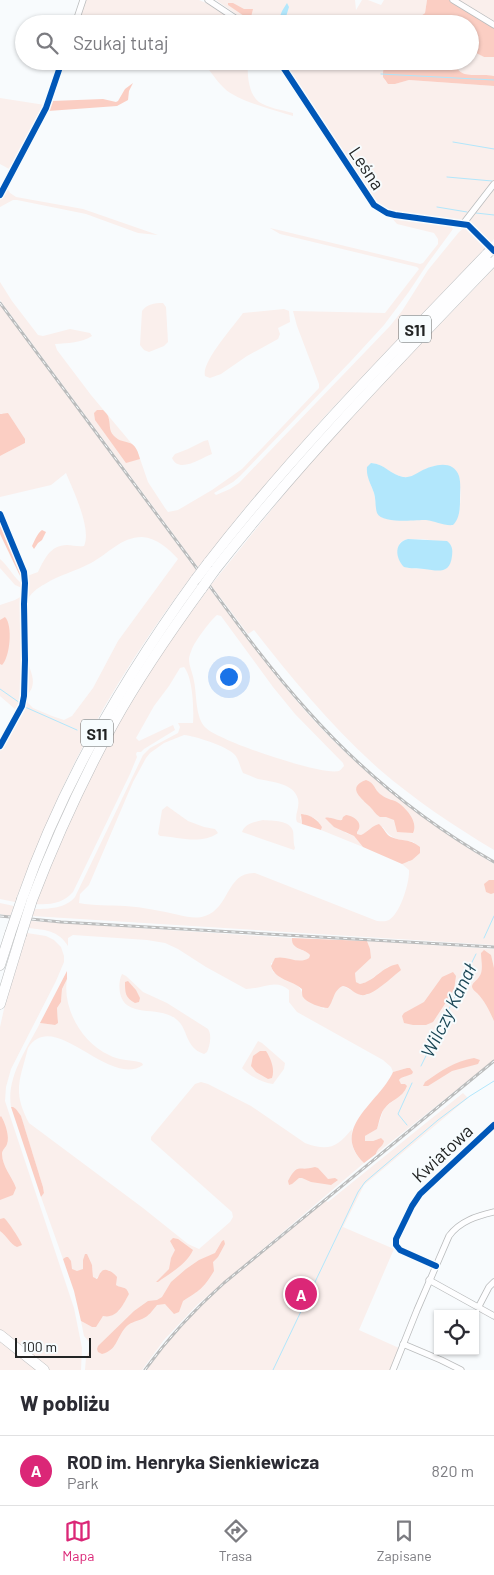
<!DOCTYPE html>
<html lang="pl">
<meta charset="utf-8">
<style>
body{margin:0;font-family:Barlow,sans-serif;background:#f2f2f3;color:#2b2b33}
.controls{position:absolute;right:15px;bottom:15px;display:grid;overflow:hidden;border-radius:0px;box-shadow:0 1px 4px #0004}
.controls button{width:45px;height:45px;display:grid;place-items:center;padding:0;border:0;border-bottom:1px solid #e1e1e2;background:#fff;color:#2b2b33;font:25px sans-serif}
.scale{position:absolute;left:15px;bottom:12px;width:76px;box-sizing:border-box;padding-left:5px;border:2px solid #222424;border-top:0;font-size:14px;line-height:18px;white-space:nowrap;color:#222424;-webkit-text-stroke:4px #f7fcfe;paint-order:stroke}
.you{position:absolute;left:228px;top:676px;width:18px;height:18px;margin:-12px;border:4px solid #fff;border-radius:50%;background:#1a73e8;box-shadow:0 0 0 8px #1a73e833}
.badge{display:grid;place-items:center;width:32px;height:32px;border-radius:50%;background:#db2777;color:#fff;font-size:16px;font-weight:700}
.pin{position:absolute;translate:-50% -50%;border:2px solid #fff;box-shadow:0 1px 5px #0006}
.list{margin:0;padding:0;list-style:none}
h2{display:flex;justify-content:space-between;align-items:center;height:65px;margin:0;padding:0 20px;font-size:21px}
h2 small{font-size:16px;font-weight:400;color:#7c7c81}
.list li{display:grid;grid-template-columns:32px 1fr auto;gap:15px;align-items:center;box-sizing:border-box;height:70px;padding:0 20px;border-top:1px solid #e1e1e2}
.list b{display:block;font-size:19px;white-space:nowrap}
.list p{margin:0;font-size:16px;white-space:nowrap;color:#7c7c81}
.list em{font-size:16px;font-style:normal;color:#7c7c81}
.icon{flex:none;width:28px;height:28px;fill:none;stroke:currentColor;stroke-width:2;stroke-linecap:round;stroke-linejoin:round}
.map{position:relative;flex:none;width:494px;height:1370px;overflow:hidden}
.search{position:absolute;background:#fff;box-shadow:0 1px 4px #0004;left:15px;right:15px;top:15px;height:55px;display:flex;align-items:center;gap:12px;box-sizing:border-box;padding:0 18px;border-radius:28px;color:#7c7c81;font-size:19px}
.sheet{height:135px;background:#fff}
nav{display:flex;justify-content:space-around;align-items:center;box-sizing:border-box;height:70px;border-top:1px solid #e1e1e2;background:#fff;font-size:14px;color:#7c7c81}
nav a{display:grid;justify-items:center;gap:2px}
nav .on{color:#db2777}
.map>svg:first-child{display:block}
</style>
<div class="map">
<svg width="494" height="1370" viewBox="0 0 494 1370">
<rect width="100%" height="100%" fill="#f8fbfd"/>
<g fill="#faefec" fill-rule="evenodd">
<path d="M86,0h113l14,6 26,18h-161z"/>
<path d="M216,0h139l1,10 6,-10h6l13,5 3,-5h43l-2,13c-11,11 -25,13 -40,11 -8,-2 -12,-4 -19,0h-116z"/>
<path d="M457,0h37v23z"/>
<path d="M470,50l14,7h10v19c-11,-3 -25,2 -35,-4l-5,-11h16z"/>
<path d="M201,61h47c-1,12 0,33 11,41 9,6 23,8 34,11v3c-19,-6 -56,-15 -69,-28 -9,-8 -14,-19 -23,-27z"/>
<path d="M283,61h106c-7,4 -7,14 -3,21l9,2 14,-4 85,6v95l-32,40 -72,-9 -15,-10 -5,-6z"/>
<path d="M0,98l45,7 -34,65 -11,-6z"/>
<path d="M6,186l4,7 6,4 67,12 75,26 -20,-2 -52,-19 -69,-14h-4l-13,7v-10z"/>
<path d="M494,187v52l-4,5 -20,-22v-3z"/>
<path d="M391,217l60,9 2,3 -25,34 -20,30 -24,32 -33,36 -111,115 -7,6 -19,11 2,2 14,-6 9,-6 151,-157 12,-15 26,-41 31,-38 5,-4h3l20,18 -161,169 -82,94 -46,58 -198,-267v-18l12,19 26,34 5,1 27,-7 20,4 2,3c-10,7 -25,7 -37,8l2,6 34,45 46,55 11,32 17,26 3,4 10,-2 34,-20 30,-21 77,-81v-4l-22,-58 -4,-15 92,2 34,-44 -2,-2 -137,-33 -10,-6 150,36 3,-1 15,-19v-5l-4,-6 -37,-9z"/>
<path d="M494,268v582c-40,-24 -79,-50 -115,-81 -47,-42 -87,-90 -125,-139l-6,4 -37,-49 86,-107 91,-100zM371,463c13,1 20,12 32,14 9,2 18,-6 25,-9 36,-14 34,23 31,46l-10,11 -19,-5h-24l-19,-1 -5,-2 -4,-3 -4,-21 -5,-13zM408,539h15l18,3 7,25 -5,3 -35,-2 -7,-5c-2,-11 -7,-21 7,-24z"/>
<path d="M163,303l3,4 2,35 -4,4 -15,6 -5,-2 -4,-5 2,-34c5,-7 12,-8 21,-8z"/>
<path d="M0,305l196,265c-44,58 -85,120 -118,186 -24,47 -44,97 -63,146l-15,-3v-149l20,-38 7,-52c4,13 11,24 0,35l1,8 5,5 19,8 12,4 8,-4 21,-28 25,-47 60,-82c-9,-10 -21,-21 -36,-22 -21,0 -34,17 -51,26 -15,8 -32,12 -46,21 -8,4 -15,10 -19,18l1,-26 11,-4c6,-12 12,-27 29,-27 6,0 10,2 17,1 8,-17 -11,-56 -18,-73l-15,12 -51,12v-41l25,-13 -23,-30 -2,1z"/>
<path d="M284,309l5,2 1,11 -12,6 2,6 -2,5 -31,17 -26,18 -11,4 -5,-2c-4,-14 29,-50 38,-63z"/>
<path d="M208,440l4,14c-11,4 -33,20 -40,4l3,-4 13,-5 16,-8z"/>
<path d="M0,559c8,6 15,21 23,25l-1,4 -7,-3 -15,-17z"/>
<path d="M209,588c32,42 63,86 99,126 54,60 117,109 186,150v81l-462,-29 3,-7c14,0 31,-1 40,-12l68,-142 7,-7 28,-15 2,-6 -2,-4h15c1,-14 0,-45 -9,-56l-4,1 -11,18 -15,20 -18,32 3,3 34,-16 2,5 -31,19 -3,3h-4l-1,2 1,3 -7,17 -57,118c-10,11 -22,13 -37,12 38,-111 102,-223 173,-316zM217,615l4,1 52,71 22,27 48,49 1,3c-2,2 -2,3 -5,5 -17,5 -120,-30 -133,-43 -11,-10 -9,-33 -12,-47 -1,-7 -5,-15 -5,-22 0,-1 1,-6 2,-7 2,-9 19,-31 26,-37zM184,735c11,1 43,11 51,20 4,5 5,12 8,18 5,2 10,4 15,6 14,3 36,4 40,20 2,9 -4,16 -1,23l5,2 -2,-7 4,-3c10,6 10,0 18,13l-1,3 42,17 -9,-11 -8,-3 -18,-16 9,4 5,-1 15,12v2l4,1 4,-2 7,-6h11c9,14 16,12 31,15l-5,20h-5l-2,2 7,6c1,12 -9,44 -20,50 -4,2 -8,1 -12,1l-122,-48c-29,-1 -25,35 -50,43 -9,3 -17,1 -26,-1 -18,-4 -36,-8 -54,-9 -15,-1 -31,0 -46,-3l1,-9 9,-9 44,-103 13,-24 4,-5 14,-10z"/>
<path d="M22,596l1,97 -4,14 -5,9 1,-7 -15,-13v-91l15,-5z"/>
<path d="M167,806l21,15 16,6 11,2 3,4c-17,12 -40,4 -58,3l-2,-2 4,-24z"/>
<path d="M263,820c10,1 27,0 30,11 1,6 0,11 2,17l-1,2 -52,-18c3,-9 13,-10 21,-12z"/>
<path d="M0,903l14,3 -4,10 -10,-2z"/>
<path d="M31,921l261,17v3l5,7 10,4 3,3 -1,3 -4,3 -34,2v3l2,6c16,8 26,9 32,27l19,10c5,-8 10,-20 19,-23l18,9h6l22,-29 -22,16 -7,2 -4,-2 -1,-9c9,-11 19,-16 12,-32l127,8v111l-118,94 1,-4 4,-4v-8l-8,3h-8v-5l12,-7 7,-21 17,-13 -2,-15 2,-2 4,-1 2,-9 -14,4 -2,-5 -8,-7 -86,-48 -8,-10v-12c-13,-12 -27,-1 -43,-1l-40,-22 -28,-18 -13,-6 -18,-3 -74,-5 -5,3v8c-10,-16 -23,-16 -40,-18z"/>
<path d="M27,933l19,3 8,4 7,7 3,9v6l-8,19 -45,88 -5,18 -1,14 69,207 8,40 -1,22h-33l-48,-39v-304l8,-36z"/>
<path d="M122,974l4,2 17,16 24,11 41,26c4,6 2,16 -1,23l-3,2c-20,-7 -15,-25 -28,-35 -17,-14 -51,0 -56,-26 -1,-6 -1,-13 2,-19z"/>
<path d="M67,979c-5,29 15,64 42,76 9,5 21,5 30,7l3,1 1,2c-34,24 -89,-58 -115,-17 -8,32 -16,43 1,75l114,85 45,36 11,5 31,-27 3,-5 -1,-5 -81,-72v-3l44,-53 6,-2 7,2 43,22 54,37c24,9 32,4 47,-14 -1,17 0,22 12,34l-167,142 -33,35 -22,30h-57l1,-13 5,-9 -1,-5 -6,-7 -3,-15 11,6 11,-11 16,-5 10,-17c-3,-9 -7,-5 -13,-9v-3l-7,-12 -8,1 -2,5 -4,3 -2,-2 -1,-12 -9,-5v9c-14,8 -10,-5 -17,-12l-3,2 -22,-62 3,-4 -1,-6 -22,-70 -5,-8 -5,-2c-5,-30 16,-58 29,-84l15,2 3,-6 -1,-11 4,-6 1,-13z"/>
<path d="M258,1041l4,2 23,20 -1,6 -11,15c-10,-1 -25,-9 -31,-16z"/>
<path d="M463,1093l5,5 -104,87 -21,42 51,22 -35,81 40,18 -8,22h-244c46,-69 115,-118 179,-169l2,1z"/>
<path d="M0,1338l40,32h-40z"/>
</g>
<g fill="#fbcec3">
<path d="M427,0h22l42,25 3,3v29h-10l-14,-7v-26h-59l14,-11z"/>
<path d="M228,3h5l11,6h9l-2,8 -4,1 -19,-13z"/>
<path d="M389,61h65c5,21 25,11 40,15v10l-85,-6 -14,4h-7l-5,-7c0,-6 0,-13 6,-16z"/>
<path d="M133,83l-4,8 -1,9 -11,6 -69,5 4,-10 51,-2 13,3 2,-1 7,-12z"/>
<path d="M97,410h6c2,2 4,4 5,6 3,8 0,14 6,20 11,11 20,-1 26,23l-14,4 -31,-43 -1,-7z"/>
<path d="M8,413l17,26v4l-25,13v-42z"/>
<path d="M0,520l20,46 2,14 -22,-46z"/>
<path d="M42,530l4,2 -4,8 -4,3 -4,6 -2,-3c3,-6 5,-12 10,-16z"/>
<path d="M5,617c8,8 5,40 -3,48l-2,-1v-44z"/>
<path d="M366,780c9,3 8,9 14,14 5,4 9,5 15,7 10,5 24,21 18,32l-16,-1 -3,-12 -8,-3h-6c-5,-3 -7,-8 -12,-12 -8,-8 -21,-18 -2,-25z"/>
<path d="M301,814c10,1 16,5 21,13l-1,3 -19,-6z"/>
<path d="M346,815c9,1 18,9 11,17v2l4,1c7,-3 10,-9 18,-11 5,4 7,11 12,13 12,5 18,1 29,10v6l-8,7 -10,4 -39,-17 -9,-11 -20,-9 -9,-9c6,-2 11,3 17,2l1,-3z"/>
<path d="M489,880h5v13l-3,1 -5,-2 -2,-8z"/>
<path d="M292,938l75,3 3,8 1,9 -16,15 1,9 4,2c15,-3 21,-17 38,-20l3,6c-9,7 -29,27 -40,25 -7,-1 -11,-8 -18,-9 -10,4 -9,15 -15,22 -7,0 -21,-5 -25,-11 -1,-1 -1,-6 -1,-8 -10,-9 -27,-9 -31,-23l4,-8c12,-3 23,7 34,0l1,-3c-6,-7 -19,-5 -18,-17z"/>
<path d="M484,950l7,5 3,13v53c-4,-9 -9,-20 -17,-28 -2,-2 -4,-3 -5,-6 0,-5 5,-6 7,-10 5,-6 2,-17 2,-24z"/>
<path d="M67,971v8l-5,10 -1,13 -4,6 1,15 -3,2 -15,-2z"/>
<path d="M453,972l3,4 -2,14 -21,32 -7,3h-13l-9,-2 -2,-7 2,-3 20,-11 18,-25z"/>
<path d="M128,981l8,9 4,8 -1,4 -4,1c-10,-5 -10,-11 -10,-21z"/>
<path d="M260,1051h6c5,8 9,18 6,27l-4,1 -12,-7 -5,-6 2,-10z"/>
<path d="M474,1058l6,2 -2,4 -26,7 -24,15h-5l2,-4c16,-11 30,-21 49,-24z"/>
<path d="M407,1068h3l3,4 -1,2 -11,4 -2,2 2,4h4l2,2c-4,12 -17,14 -23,23 -4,6 -5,14 -7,20l-12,7v5h8l8,-3 3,3c-1,6 -7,7 -8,13l-12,9c-35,-35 15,-60 29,-91z"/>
<path d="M11,1107h2l3,2 5,7 22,71 1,6 -3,4z"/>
<path d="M1,1116c4,6 9,21 6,28 -1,4 -5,5 -5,10 0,12 10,23 14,34l-3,7 -13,5v-83z"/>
<path d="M315,1167l3,1 10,11 7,-1 3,2 -7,5 -20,-3 -9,-4h-3l-7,6 -3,1 -1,-4c10,-19 11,-9 27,-14z"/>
<path d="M4,1218c4,3 17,23 18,27l-5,2c-7,-3 -10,-11 -17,-16v-12z"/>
<path d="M173,1238l5,1 15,11c-6,14 -23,23 -35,32h-2l13,-13 2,-11 4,-8 -5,-9z"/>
<path d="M224,1240l1,4 -7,13 -5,5 1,9c-11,18 -14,19 -31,30l-4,11 -5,2 -9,-10 -8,1c-5,6 -8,11 -15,14 -7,3 -12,3 -17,9 -9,11 -8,22 -23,26l-4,-2 -1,-3 1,-3 36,-35 14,-10 9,-1 5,-3 9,-15 15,-13 13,-9 16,-7 7,-12z"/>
<path d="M85,1254h2l5,11 1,12 4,2c2,-3 2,-5 4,-7 4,-6 13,1 16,5l-1,8c6,4 10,0 13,9 -6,11 -12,25 -26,22l-7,11h-4l-11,-6 -7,-30 -11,-32 3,-2h2l3,4 1,8 5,2 6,-2v-9z"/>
</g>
<g fill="#b2e7fc">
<path d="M287,3l2,4 -4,13 -3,1 -3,-2 3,-8z"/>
<path d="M371,463c14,1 20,12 32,14 7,1 13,-3 18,-6 12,-6 32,-12 38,5 2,7 1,16 1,23 0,9 0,19 -7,26 -9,1 -18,-4 -27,-5 -11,0 -44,4 -49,-7 -2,-6 -1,-14 -3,-20 -3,-9 -8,-16 -7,-26z"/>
<path d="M408,539l39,2c5,4 6,8 5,15 -2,18 -13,15 -28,13 -7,-1 -13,0 -20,-2 -9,-9 -10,-25 4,-28z"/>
</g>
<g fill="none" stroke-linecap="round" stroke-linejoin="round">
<g stroke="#b2e7fc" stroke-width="1">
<path d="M381,74l113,6"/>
<path d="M453,142l41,7"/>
<path d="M447,177l45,4"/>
<path d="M437,207l30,5"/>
<path d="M476,213l18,2"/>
<path d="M0,689l20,14"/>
<path d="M25,707l52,23"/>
<path d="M484,938l10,-22"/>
<path d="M421,1066l55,-112"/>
<path d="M407,1125l-9,-11 14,-31"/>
<path d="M273,1370l85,-178 7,-10 73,-62 32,-24 24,-15"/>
</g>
<g stroke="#babcbd" stroke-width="7">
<g id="street">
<path d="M208,0l36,24"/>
<path d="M453,0l41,25"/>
<path d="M75,24l8,-24"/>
<path d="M279,61l95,144 13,8 8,2 73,10 25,25"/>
<path d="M0,195l46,-87 16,-47"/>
<path d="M463,224l31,-40"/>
<path d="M0,514l24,58 1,11 -1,21 1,56 -1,36 -2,10 -22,40"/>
<path d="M436,1266l-36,-16 -4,-5v-6l16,-33 8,-12 74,-69"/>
<path d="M429,1280l65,36"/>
<path d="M479,1306l10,-19 5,-5"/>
<path d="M403,1344l38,16 20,10"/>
<path d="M393,1370l24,-60 32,-74c11,-15 28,-20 45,-24"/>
</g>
</g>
<g stroke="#babcbd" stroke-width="11">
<g id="highway">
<path d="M208,563c85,-110 183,-209 279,-309"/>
<path d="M214,571c86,-110 183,-210 280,-311"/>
<path d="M22,899c40,-115 102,-221 174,-320"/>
<path d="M32,900c23,-60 50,-119 81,-176 26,-47 57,-92 89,-136"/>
<path d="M0,965l10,-31"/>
<path d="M0,1004l21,-69"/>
<path d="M0,1335l44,35"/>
</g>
</g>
<use href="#street" stroke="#fefeff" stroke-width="5.5"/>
<use href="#highway" stroke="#fefeff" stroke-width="10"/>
<g stroke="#bbbcbc" stroke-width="3">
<g id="rail">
<path d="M0,303c59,80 119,160 178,240 42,56 82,115 129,167 54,61 117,112 187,152"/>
<path d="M0,916l61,6 433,25"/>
<path d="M145,1370c23,-32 49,-60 79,-87l270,-222"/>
</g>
</g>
<use href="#rail" stroke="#f7fcfe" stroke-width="1" stroke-dasharray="4" stroke-linecap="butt"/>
<g stroke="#babcbd" stroke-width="11" stroke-linecap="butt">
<g id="highway-bridge">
<path d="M487,254l7,-7"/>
<path d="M196,579l12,-16"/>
<path d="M202,588l12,-17"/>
<path d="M10,934l12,-35"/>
<path d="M21,935l11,-35"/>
</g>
</g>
<use href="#highway-bridge" stroke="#fefeff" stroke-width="10"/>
<g stroke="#f7fcfe" stroke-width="9">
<g id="cycleway">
<path d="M279,61l95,144 13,8 8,2 73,10 26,26"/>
<path d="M0,195l46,-87 16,-47"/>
<path d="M0,514l24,58 1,11 -1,21 1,56 -1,36 -2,10 -22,40"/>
<path d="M436,1266l-36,-16 -4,-5v-6l16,-33 8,-12 74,-69"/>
</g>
</g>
<use href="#cycleway" stroke="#0057b8" stroke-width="6"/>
</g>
<g text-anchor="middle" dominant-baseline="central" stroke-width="4" stroke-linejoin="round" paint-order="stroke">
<g fill="#f7fcfe" stroke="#626565" stroke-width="1">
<rect x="399" y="315.5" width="32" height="27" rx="4"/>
<rect x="81" y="719.5" width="32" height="27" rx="4"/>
</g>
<g font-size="16" font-weight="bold" fill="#222424">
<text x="415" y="329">S11</text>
<text x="97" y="733">S11</text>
</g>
<g font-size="18" fill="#222424" stroke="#f7fcfe">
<text transform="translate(367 168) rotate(56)">Leśna</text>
<text transform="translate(442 1153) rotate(-43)">Kwiatowa</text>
</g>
<g font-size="19" font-style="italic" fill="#1c4756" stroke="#f7fcfe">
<text transform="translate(448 1010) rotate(-64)">Wilczy Kanał</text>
</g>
</g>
</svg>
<div class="controls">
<button><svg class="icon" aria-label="locate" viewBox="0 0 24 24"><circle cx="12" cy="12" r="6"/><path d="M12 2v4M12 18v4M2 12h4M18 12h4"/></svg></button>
</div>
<div class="scale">100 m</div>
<div class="you"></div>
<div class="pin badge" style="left:301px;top:1294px">A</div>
<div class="search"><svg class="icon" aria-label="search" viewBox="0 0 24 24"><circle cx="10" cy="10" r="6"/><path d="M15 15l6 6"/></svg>Szukaj tutaj</div>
</div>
<section class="sheet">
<h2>W pobliżu<small></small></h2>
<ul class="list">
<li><span class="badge">A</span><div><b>ROD im. Henryka Sienkiewicza</b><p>Park</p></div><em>820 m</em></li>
</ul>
</section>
<nav>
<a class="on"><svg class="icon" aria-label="map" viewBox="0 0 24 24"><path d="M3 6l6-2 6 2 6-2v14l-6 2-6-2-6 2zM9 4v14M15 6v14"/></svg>Mapa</a>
<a><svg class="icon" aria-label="directions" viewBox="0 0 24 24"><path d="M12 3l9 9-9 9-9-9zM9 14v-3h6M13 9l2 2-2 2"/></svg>Trasa</a>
<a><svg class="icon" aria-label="saved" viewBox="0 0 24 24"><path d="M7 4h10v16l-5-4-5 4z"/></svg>Zapisane</a>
</nav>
